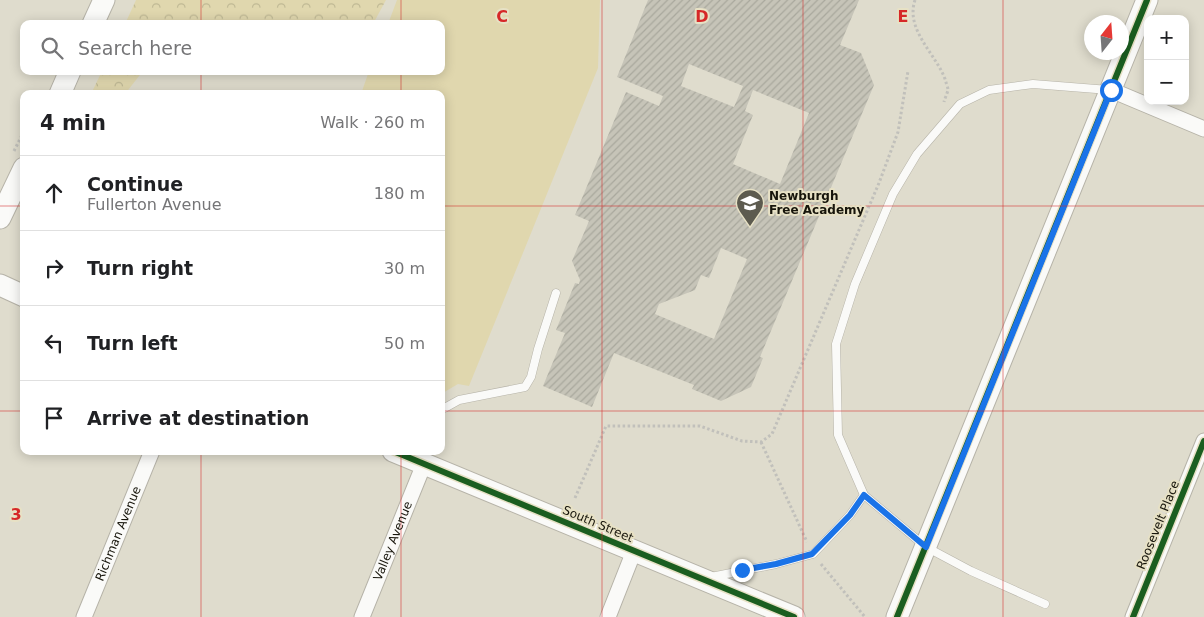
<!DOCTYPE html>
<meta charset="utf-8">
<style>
body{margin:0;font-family:"DejaVu Sans",sans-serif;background:#f6f6f6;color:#202124}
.controls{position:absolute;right:15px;top:15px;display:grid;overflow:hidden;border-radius:10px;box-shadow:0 2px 12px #0003}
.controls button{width:45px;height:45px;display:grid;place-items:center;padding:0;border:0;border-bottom:1px solid #e0e0e0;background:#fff;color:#202124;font:25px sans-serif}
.compass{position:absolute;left:1084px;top:15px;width:45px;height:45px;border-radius:50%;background:#fff;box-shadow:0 2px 12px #0003;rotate:17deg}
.stop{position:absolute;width:15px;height:15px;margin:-11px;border:4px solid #1a73e8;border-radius:50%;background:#fff}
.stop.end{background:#1a73e8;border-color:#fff;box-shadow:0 1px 5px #0008}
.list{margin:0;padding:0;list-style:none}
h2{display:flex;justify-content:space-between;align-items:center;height:65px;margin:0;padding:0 20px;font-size:21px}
h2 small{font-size:16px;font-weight:400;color:#757577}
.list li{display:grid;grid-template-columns:32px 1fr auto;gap:15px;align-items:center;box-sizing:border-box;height:75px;padding:0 20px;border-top:1px solid #e0e0e0}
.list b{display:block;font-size:19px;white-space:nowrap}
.list p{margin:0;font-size:16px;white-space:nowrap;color:#757577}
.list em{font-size:16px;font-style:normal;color:#757577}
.icon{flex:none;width:28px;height:28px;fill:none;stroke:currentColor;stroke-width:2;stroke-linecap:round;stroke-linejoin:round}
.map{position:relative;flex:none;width:1204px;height:617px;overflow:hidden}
.search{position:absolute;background:#fff;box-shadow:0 2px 12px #0003;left:20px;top:20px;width:425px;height:55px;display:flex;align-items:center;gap:12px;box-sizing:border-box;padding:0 18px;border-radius:10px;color:#757577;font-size:19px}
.panel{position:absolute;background:#fff;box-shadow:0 2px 12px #0003;left:20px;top:90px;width:425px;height:365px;border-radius:10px}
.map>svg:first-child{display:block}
</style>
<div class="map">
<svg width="1204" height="617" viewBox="0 0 1204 617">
<defs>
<pattern id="forest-crowns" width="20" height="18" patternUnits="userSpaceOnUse" patternTransform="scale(1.25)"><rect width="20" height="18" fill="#e0d7ae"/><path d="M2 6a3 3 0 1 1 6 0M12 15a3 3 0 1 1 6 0" fill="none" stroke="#bfb894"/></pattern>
<pattern id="building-hatch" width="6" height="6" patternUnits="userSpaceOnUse" patternTransform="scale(1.25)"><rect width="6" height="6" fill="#c6c4b8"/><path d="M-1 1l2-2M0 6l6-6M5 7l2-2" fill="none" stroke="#a9a89d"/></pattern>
</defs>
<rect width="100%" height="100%" fill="#dfdccd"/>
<path fill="#e0d7ae" d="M397,0h203l-2,68 -129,318 -11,-2 -17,10v-300h-80l8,-23h72v-47h-53z"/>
<g fill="url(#forest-crowns)">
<path d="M136,0h250l-13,24h-248z"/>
<path d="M102,71h41l-18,23h-34z"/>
</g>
<path fill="url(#building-hatch)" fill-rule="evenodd" d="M648,0h211l-19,45 21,8 13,32 -114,272 3,1 -12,29 -30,14 -29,-12 2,-4 -80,-32 -22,54 -49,-21 22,-53 -9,-3 19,-47 4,1 1,-4 -8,-19 17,-40 -14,-6 51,-123 33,14 4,-10 -46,-19zM689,64l54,22 -9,21 -53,-21zM753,90l56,23 -29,71 -47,-20 20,-49 -8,-4zM721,248l26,11 -33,80 -59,-25 4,-10 36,-14 6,-15 8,3z"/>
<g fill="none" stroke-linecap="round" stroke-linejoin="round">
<g stroke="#b6b3a8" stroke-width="9">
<g id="lane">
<path d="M441,410l18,-10 66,-13 6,-10 7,-28 18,-56"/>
<path d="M711,577l65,-13 37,-10 37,-39 14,-20"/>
<path d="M1045,604l-74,-33 -45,-24 -62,-52 -26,-60 -2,-91 19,-60 38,-90 24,-40 43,-50 29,-14 44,-6 76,6"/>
</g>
</g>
<g stroke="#b6b3a8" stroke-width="17">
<g id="street">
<path d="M1111,90l93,39"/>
<path id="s1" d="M84,617l68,-166"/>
<path id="s2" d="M362,617l62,-153"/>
<path d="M608,617l26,-66"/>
<path d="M1133,617l71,-176"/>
</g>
</g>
<g stroke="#b6b3a8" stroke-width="23">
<g id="secondary">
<path d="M93,24l11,-24"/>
<path d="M60,94l10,-23"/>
<path d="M0,218l24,-50"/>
<path d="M0,285l24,11"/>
<path d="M393,451l401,166"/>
<path d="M897,617l250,-617"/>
</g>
</g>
<g stroke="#c1c0bb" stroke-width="3" stroke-dasharray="2.5 2.5" stroke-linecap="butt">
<path d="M915,0c-10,30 21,54 30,79 1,4 3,8 3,11 -1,4 -3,8 -4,12"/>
<path d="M14,151l10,-20"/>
<path d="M761,442l46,100"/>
<path d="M575,498l31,-72h94l42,15 19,1 11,-8 107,-251 19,-51 10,-61"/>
<path d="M821,564l44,53"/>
</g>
<use href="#lane" stroke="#fafaf8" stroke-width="8"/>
<use href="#street" stroke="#fafaf8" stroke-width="15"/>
<use href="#secondary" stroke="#fafaf8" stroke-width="21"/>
<g stroke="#e7e1c5" stroke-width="9">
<g id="cycleway">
<path d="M393,451l401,166"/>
<path d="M897,617l250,-617"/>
<path d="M1133,617l71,-176"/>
</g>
</g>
<use href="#cycleway" stroke="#1b5e20" stroke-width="6"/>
</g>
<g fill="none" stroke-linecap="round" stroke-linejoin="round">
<path stroke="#1a73e8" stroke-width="6" d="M742,570l34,-6 36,-10 38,-39 14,-20 62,52 185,-457"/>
</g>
<path fill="none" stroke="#d62828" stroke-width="1" stroke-opacity="0.55" d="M201,0v24M401,0v24M602,0v617M803,0v617M1003,0v617M201,71v23M401,71v23M0,206h24M441,206h763M0,411h24M441,411h763M201,451v166M401,451v166"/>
<defs>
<g id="school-pin" transform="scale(1.4375)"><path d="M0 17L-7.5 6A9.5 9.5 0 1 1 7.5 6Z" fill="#5d5b4f" stroke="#e7e1c5"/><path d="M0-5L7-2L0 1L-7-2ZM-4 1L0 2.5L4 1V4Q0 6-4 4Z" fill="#fff"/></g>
</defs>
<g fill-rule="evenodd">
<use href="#school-pin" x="750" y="203"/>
</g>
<g text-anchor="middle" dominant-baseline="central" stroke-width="4" stroke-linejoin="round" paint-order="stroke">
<g font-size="12" font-weight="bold" fill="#17150b" stroke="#e7e1c5" text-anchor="start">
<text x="769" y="196">Newburgh<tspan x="769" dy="14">Free Academy</tspan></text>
</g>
<g font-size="12" fill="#17150b" stroke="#e7e1c5">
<text transform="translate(598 524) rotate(23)">South Street</text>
<text transform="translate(1158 525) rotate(-68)">Roosevelt Place</text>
<text stroke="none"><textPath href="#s1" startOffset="90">Richman Avenue</textPath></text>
<text stroke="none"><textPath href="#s2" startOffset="82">Valley Avenue</textPath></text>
</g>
</g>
<g font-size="16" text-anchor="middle" font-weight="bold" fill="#d62828" stroke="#e7e1c5" stroke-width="4" stroke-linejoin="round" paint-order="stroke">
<text x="502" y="22">C</text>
<text x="702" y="22">D</text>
<text x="903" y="22">E</text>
<text x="16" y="520">3</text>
</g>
</svg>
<div class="controls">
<button>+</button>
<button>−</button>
</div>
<svg class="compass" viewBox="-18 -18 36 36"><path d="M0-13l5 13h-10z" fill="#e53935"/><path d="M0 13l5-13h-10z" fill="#757577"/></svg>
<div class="stop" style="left:1111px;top:90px"></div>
<div class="stop end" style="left:742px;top:570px"></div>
<div class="search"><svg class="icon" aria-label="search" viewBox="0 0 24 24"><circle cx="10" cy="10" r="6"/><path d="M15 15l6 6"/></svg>Search here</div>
<section class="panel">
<h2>4 min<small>Walk · 260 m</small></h2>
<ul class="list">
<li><svg class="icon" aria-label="ahead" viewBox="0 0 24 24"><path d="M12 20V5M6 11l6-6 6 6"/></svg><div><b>Continue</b><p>Fullerton Avenue</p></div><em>180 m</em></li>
<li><svg class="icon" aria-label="right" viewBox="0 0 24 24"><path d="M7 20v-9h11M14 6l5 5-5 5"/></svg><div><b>Turn right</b></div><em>30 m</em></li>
<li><svg class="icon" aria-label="left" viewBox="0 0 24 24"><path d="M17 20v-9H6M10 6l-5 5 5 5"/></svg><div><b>Turn left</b></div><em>50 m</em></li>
<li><svg class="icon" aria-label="arrive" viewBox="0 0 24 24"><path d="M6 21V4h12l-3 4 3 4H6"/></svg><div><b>Arrive at destination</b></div></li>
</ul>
</section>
</div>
